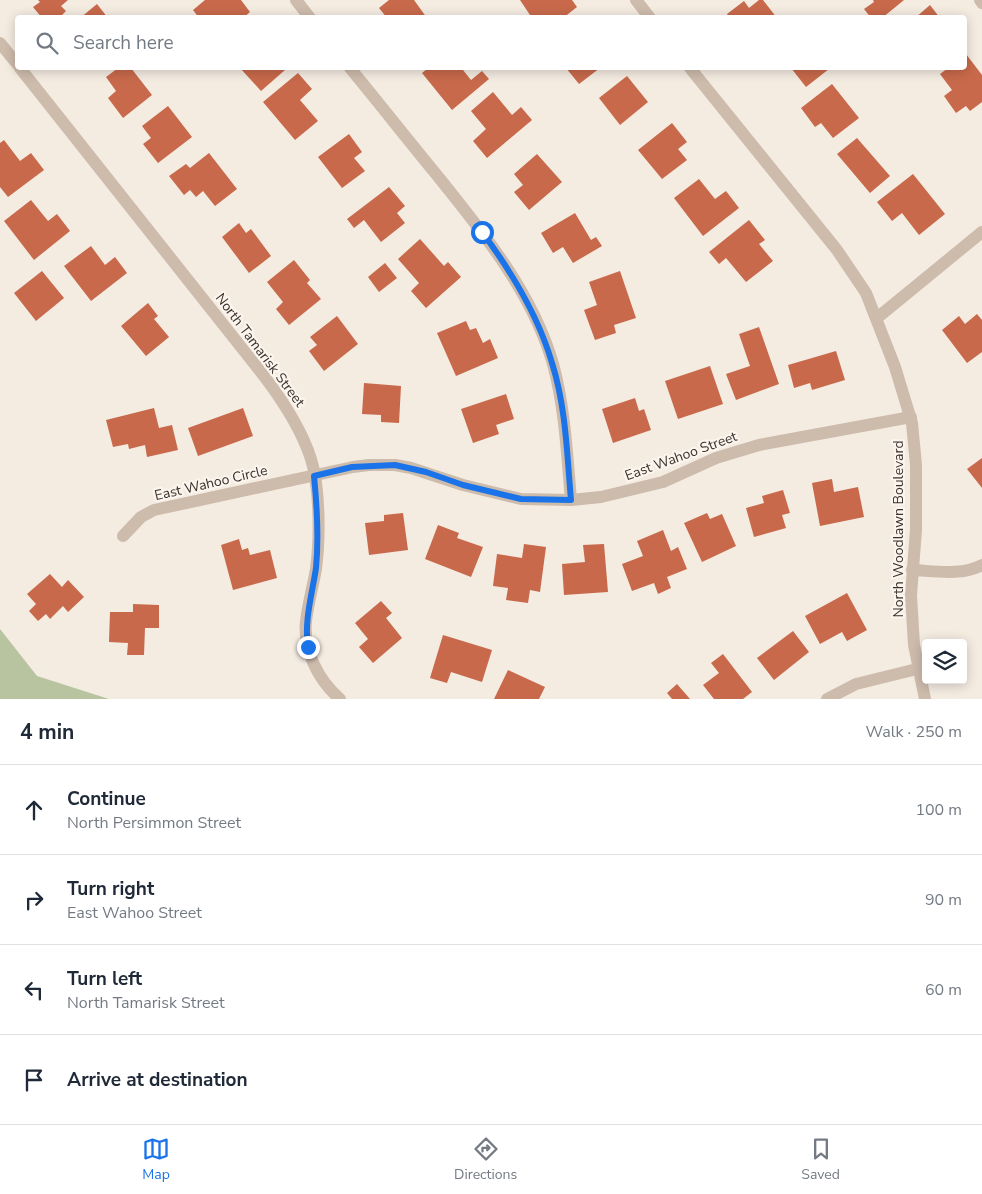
<!DOCTYPE html>
<meta charset="utf-8">
<style>
body{margin:0;font-family:"Nunito Sans",sans-serif;background:#f2f2f3;color:#1f2937}
.controls{position:absolute;right:15px;bottom:15px;display:grid;overflow:hidden;border-radius:5px;box-shadow:0 2px 12px #0003}
.controls button{width:45px;height:45px;display:grid;place-items:center;padding:0;border:0;border-bottom:1px solid #e0e1e3;background:#fff;color:#1f2937;font:25px sans-serif}
.stop{position:absolute;width:15px;height:15px;margin:-11px;border:4px solid #1a73e8;border-radius:50%;background:#fff}
.stop.end{background:#1a73e8;border-color:#fff;box-shadow:0 1px 5px #0008}
.list{margin:0;padding:0;list-style:none}
h2{display:flex;justify-content:space-between;align-items:center;height:65px;margin:0;padding:0 20px;font-size:21px}
h2 small{font-size:16px;font-weight:400;color:#747a83}
.list li{display:grid;grid-template-columns:32px 1fr auto;gap:15px;align-items:center;box-sizing:border-box;height:90px;padding:0 20px;border-top:1px solid #e0e1e3}
.list b{display:block;font-size:19px;white-space:nowrap}
.list p{margin:0;font-size:16px;white-space:nowrap;color:#747a83}
.list em{font-size:16px;font-style:normal;color:#747a83}
.icon{flex:none;width:28px;height:28px;fill:none;stroke:currentColor;stroke-width:2;stroke-linecap:round;stroke-linejoin:round}
.map{position:relative;flex:none;width:982px;height:699px;overflow:hidden}
.search{position:absolute;background:#fff;box-shadow:0 2px 12px #0003;left:15px;right:15px;top:15px;height:55px;display:flex;align-items:center;gap:12px;box-sizing:border-box;padding:0 18px;border-radius:5px;color:#747a83;font-size:19px}
.sheet{height:425px;background:#fff}
nav{display:flex;justify-content:space-around;align-items:center;box-sizing:border-box;height:70px;border-top:1px solid #e0e1e3;background:#fff;font-size:14px;color:#747a83}
nav a{display:grid;justify-items:center;gap:2px}
nav .on{color:#1a73e8}
.map>svg:first-child{display:block}
</style>
<div class="map">
<svg width="982" height="699" viewBox="0 0 982 699">
<rect width="100%" height="100%" fill="#f4ebe1"/>
<path fill="#b8c4a0" d="M0,629l37,47 72,23h-109z"/>
<g fill="#c8694b">
<path d="M38,0h30l-7,6 5,5 -7,7h-17l-9,-11 7,-5z"/>
<path d="M205,0h36l9,12 -7,6h-44l-6,-8z"/>
<path d="M389,0h25l13,18h-40l-8,-10z"/>
<path d="M520,0h52l5,7 -14,11h-36l3,-3z"/>
<path d="M759,0h4l14,18h-48l-2,-4 17,-13 5,7z"/>
<path d="M873,0h31l-22,18h-11l-7,-9 10,-7z"/>
<path d="M97,4l11,14h-28z"/>
<path d="M930,5l10,13h-25z"/>
<path d="M966,54l16,21v27l-12,9 -4,-5 -10,7 -12,-17 8,-6 -12,-16 8,-6h16v-13z"/>
<path d="M118,68h13l21,27 -29,23 -15,-20 8,-7 -10,-14z"/>
<path d="M240,68h42l3,2 -24,21z"/>
<path d="M428,68h38l-3,2 8,10 11,-9 7,8 -37,31 -30,-37z"/>
<path d="M566,68h34l-21,16z"/>
<path d="M791,68h37l1,1 -23,18z"/>
<path d="M298,73l14,16 -12,11 18,21 -23,19 -32,-38z"/>
<path d="M627,76l21,26 -28,23 -21,-27z"/>
<path d="M832,84l27,34 -26,20 -12,-15 -6,4 -14,-19z"/>
<path d="M493,92l19,23 9,-8 11,13 -45,38 -14,-17 13,-12 -15,-18z"/>
<path d="M168,106l24,31 -34,26 -15,-19 8,-6 -9,-12z"/>
<path d="M672,123l15,19 -9,7 9,11 -25,19 -24,-29z"/>
<path d="M349,134l13,18 -8,6 11,13 -23,17 -24,-31z"/>
<path d="M857,138l33,38 -20,17 -33,-39z"/>
<path d="M4,140l16,21 11,-8 13,17 -36,27 -8,-10v-44z"/>
<path d="M209,153l28,36 -22,17 -12,-15 -7,6 -6,-7 -6,5 -15,-19 17,-12 4,4z"/>
<path d="M537,154l25,28 -33,28 -15,-18 9,-7 -9,-11z"/>
<path d="M913,174l32,40 -26,21 -17,-22 -10,8 -15,-19z"/>
<path d="M699,179l16,20 11,-8 13,17 -36,28 -29,-38z"/>
<path d="M389,187l16,19 -8,7 8,10 -24,19 -17,-22 -10,8 -7,-9z"/>
<path d="M31,200l17,21 9,-7 13,17 -36,29 -30,-39z"/>
<path d="M575,213l16,27 5,-3 6,9 -29,17 -10,-16 -10,6 -12,-20z"/>
<path d="M749,220l16,20 -6,4 14,17 -27,21 -20,-24 -7,6 -10,-12z"/>
<path d="M239,223l7,10 5,-4 20,27 -22,17 -27,-36z"/>
<path d="M420,239l24,27 4,-4 13,15 -35,31 -15,-17 8,-8 -21,-24z"/>
<path d="M91,246l14,19 10,-8 12,16 -36,28 -27,-35z"/>
<path d="M294,260l16,20 -3,3 14,16 -32,26 -13,-16 7,-7 -16,-20z"/>
<path d="M385,263l12,15 -18,14 -11,-15z"/>
<path d="M42,271l22,27 -28,23 -22,-28z"/>
<path d="M620,271l16,47 -22,7 2,8 -21,7 -11,-30 13,-5 -8,-23z"/>
<path d="M148,303l10,13 -4,3 15,18 -23,19 -25,-30z"/>
<path d="M977,314l5,6v32l-15,11 -25,-33 17,-14 6,8z"/>
<path d="M337,316l21,28 -34,27 -15,-20 8,-6 -7,-8z"/>
<path d="M466,321l4,9 6,-2 7,15 7,-4 8,19 -42,18 -19,-43z"/>
<path d="M759,327l20,57 -43,16 -10,-26 24,-8 -11,-32z"/>
<path d="M836,351l9,29 -33,10 -2,-7 -16,5 -6,-23z"/>
<path d="M710,366l13,38 -45,15 -13,-38z"/>
<path d="M364,383l37,3 -2,37 -18,-1v-7l-19,-1z"/>
<path d="M506,394l8,25 -18,6 3,9 -26,9 -12,-34z"/>
<path d="M635,398l4,13 5,-2 7,21 -38,13 -11,-34z"/>
<path d="M154,408l5,20 13,-3 6,25 -31,7 -2,-12 -16,4 -1,-5 -15,3 -7,-27z"/>
<path d="M243,408l10,28 -55,20 -10,-28z"/>
<path d="M982,458v30l-15,-19z"/>
<path d="M832,479l2,13 24,-5 6,30 -44,9 -8,-43z"/>
<path d="M783,490l7,23 -8,2 4,13 -32,9 -8,-29 18,-5 -2,-7z"/>
<path d="M403,513l5,37 -39,5 -4,-32 19,-2v-6z"/>
<path d="M707,513l3,6 12,-5 14,32 -34,16 -18,-39z"/>
<path d="M438,525l21,8 -2,5 26,9 -12,30 -46,-18z"/>
<path d="M663,530l8,21 7,-4 9,22 -20,8 4,11 -13,6 -4,-11 -22,8 -10,-27 21,-8 -6,-15z"/>
<path d="M239,539l3,11 6,-2 2,7 20,-5 7,28 -44,12 -12,-45z"/>
<path d="M524,544l22,3 -6,45 -10,-2 -2,13 -22,-3 2,-12 -15,-2 4,-32 25,4z"/>
<path d="M604,544l4,48 -44,3 -2,-31 23,-2 -2,-17z"/>
<path d="M50,574l12,13 6,-7 16,17 -16,15 -5,-6 -13,13 -4,-5 -8,7 -9,-10 7,-7 -9,-10z"/>
<path d="M847,593l20,37 -20,11 -5,-9 -22,12 -15,-28z"/>
<path d="M381,601l11,12 -6,5 16,20 -29,25 -14,-16 9,-8 -13,-16z"/>
<path d="M133,604l26,1v23h-14l-1,27h-17l1,-12 -19,-1 1,-30h23z"/>
<path d="M793,631l16,21 -35,28 -17,-22z"/>
<path d="M443,635l49,15 -10,32 -31,-10 -4,11 -17,-5z"/>
<path d="M723,654l29,38 -9,7h-29l-11,-14 16,-12 -8,-10z"/>
<path d="M508,670l37,17 -6,12h-45z"/>
<path d="M677,684l13,15h-18l-5,-6z"/>
</g>
<g fill="none" stroke-linecap="round" stroke-linejoin="round">
<g stroke="#cdbbac" stroke-width="12">
<path d="M296,0l14,18"/>
<path d="M636,0l14,18"/>
<path d="M980,0l2,3"/>
<path d="M0,43l18,22"/>
<path d="M20,68l244,308c19,25 37,52 47,83 9,29 9,79 5,110 -3,17 -8,35 -10,52 -3,29 12,59 34,78"/>
<path d="M350,68c29,35 57,71 86,106 46,57 97,119 117,190 12,44 14,91 18,136"/>
<path d="M690,68l147,182 29,43 29,74 17,56 4,42v65l-5,65 3,50 11,54"/>
<path d="M877,318l105,-86"/>
<path d="M123,536l18,-19 13,-7 199,-43 16,-2h26l16,3 52,17 58,14 50,1 30,-3 62,-15 53,-24 43,-13 152,-28"/>
<path d="M912,570c23,1 49,6 70,-5"/>
<path d="M827,699l29,-15 61,-15"/>
</g>
</g>
<g fill="none" stroke-linecap="round" stroke-linejoin="round">
<path stroke="#1a73e8" stroke-width="6" d="M308,647c-4,-27 4,-52 8,-79 3,-31 1,-62 -2,-92l38,-9 43,-2 31,7 37,13 58,14 50,1c-4,-45 -5,-93 -19,-137 -14,-48 -41,-92 -70,-131"/>
</g>
<g text-anchor="middle" dominant-baseline="central" stroke-width="4.5" stroke-linejoin="round" paint-order="stroke">
<g font-size="14" fill="#3b302b" stroke="#fbf5ee">
<text transform="translate(260 350) rotate(53)">North Tamarisk Street</text>
<text transform="translate(681 456) rotate(-20)">East Wahoo Street</text>
<text transform="translate(211 483) rotate(-13)">East Wahoo Circle</text>
<text transform="translate(898 529) rotate(-90)">North Woodlawn Boulevard</text>
</g>
</g>
</svg>
<div class="controls">
<button><svg class="icon" aria-label="layers" viewBox="0 0 24 24"><path d="M12 4l9 5-9 5-9-5zM3 14l9 5 9-5"/></svg></button>
</div>
<div class="stop" style="left:482px;top:232px"></div>
<div class="stop end" style="left:308px;top:647px"></div>
<div class="search"><svg class="icon" aria-label="search" viewBox="0 0 24 24"><circle cx="10" cy="10" r="6"/><path d="M15 15l6 6"/></svg>Search here</div>
</div>
<section class="sheet">
<h2>4 min<small>Walk · 250 m</small></h2>
<ul class="list">
<li><svg class="icon" aria-label="ahead" viewBox="0 0 24 24"><path d="M12 20V5M6 11l6-6 6 6"/></svg><div><b>Continue</b><p>North Persimmon Street</p></div><em>100 m</em></li>
<li><svg class="icon" aria-label="right" viewBox="0 0 24 24"><path d="M7 20v-9h11M14 6l5 5-5 5"/></svg><div><b>Turn right</b><p>East Wahoo Street</p></div><em>90 m</em></li>
<li><svg class="icon" aria-label="left" viewBox="0 0 24 24"><path d="M17 20v-9H6M10 6l-5 5 5 5"/></svg><div><b>Turn left</b><p>North Tamarisk Street</p></div><em>60 m</em></li>
<li><svg class="icon" aria-label="arrive" viewBox="0 0 24 24"><path d="M6 21V4h12l-3 4 3 4H6"/></svg><div><b>Arrive at destination</b></div></li>
</ul>
</section>
<nav>
<a class="on"><svg class="icon" aria-label="map" viewBox="0 0 24 24"><path d="M3 6l6-2 6 2 6-2v14l-6 2-6-2-6 2zM9 4v14M15 6v14"/></svg>Map</a>
<a><svg class="icon" aria-label="directions" viewBox="0 0 24 24"><path d="M12 3l9 9-9 9-9-9zM9 14v-3h6M13 9l2 2-2 2"/></svg>Directions</a>
<a><svg class="icon" aria-label="saved" viewBox="0 0 24 24"><path d="M7 4h10v16l-5-4-5 4z"/></svg>Saved</a>
</nav>
